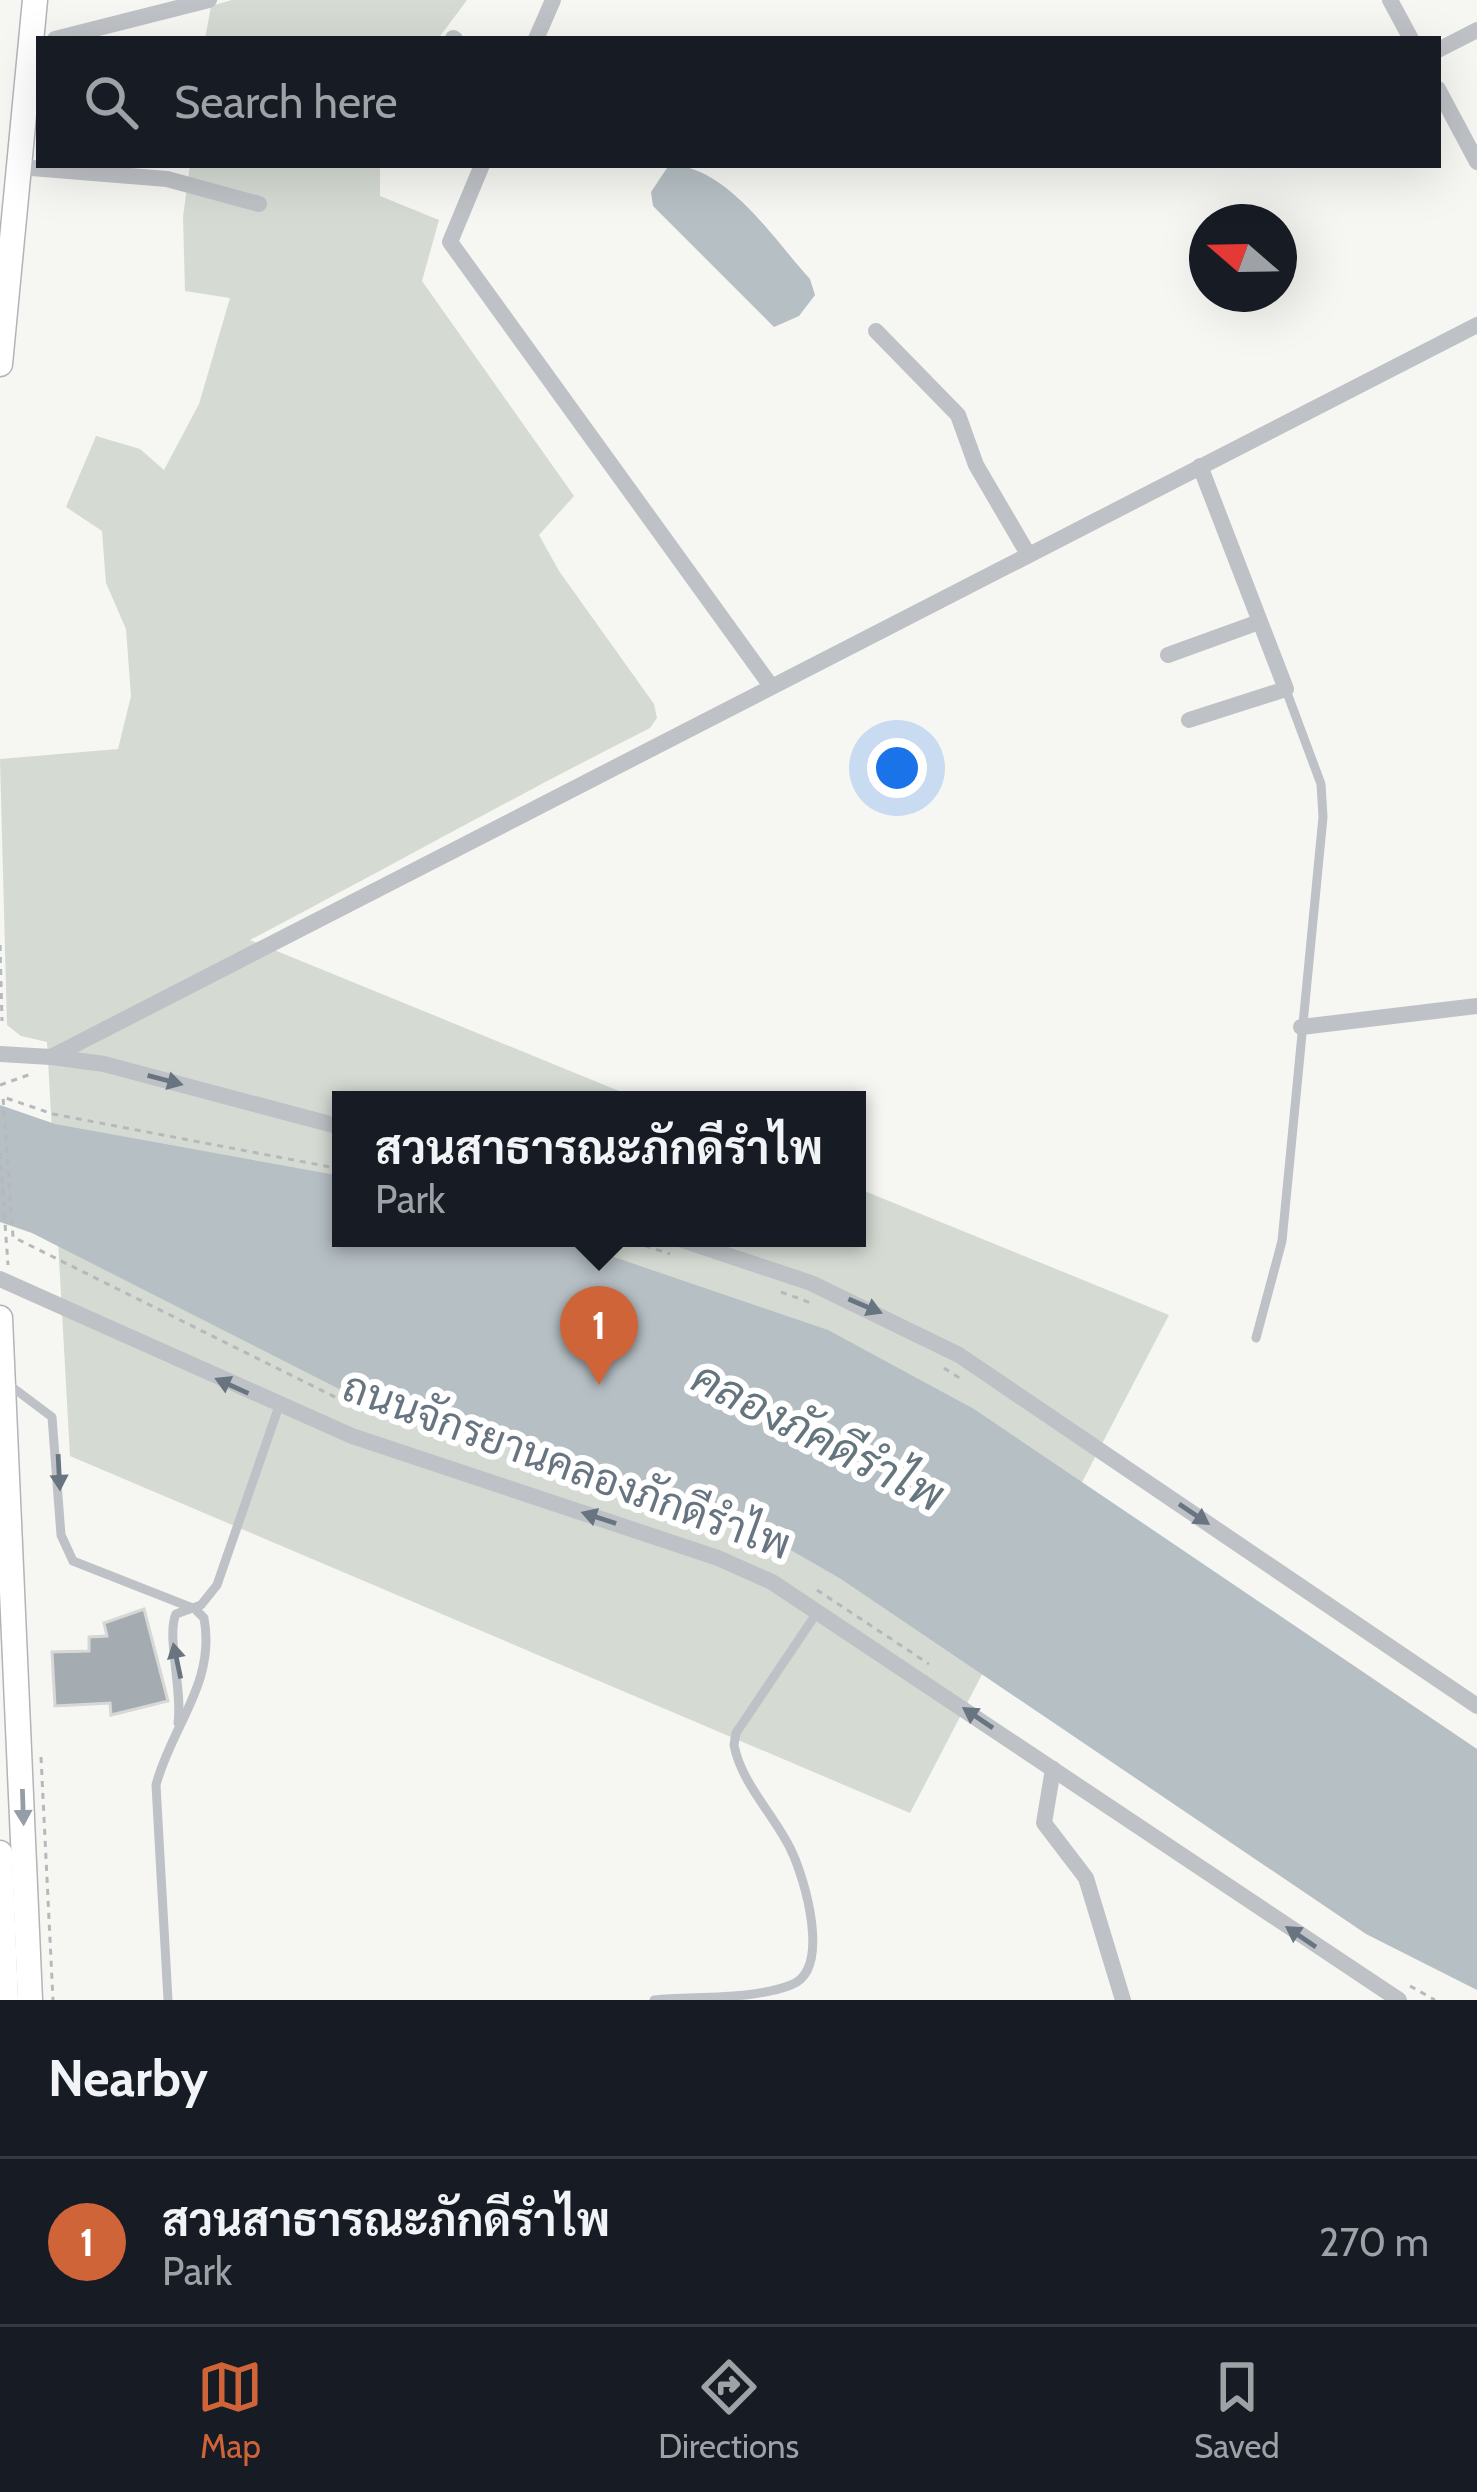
<!DOCTYPE html>
<meta charset="utf-8">
<style>
body{margin:0;font-family:Cabin,Sarabun,sans-serif;background:#20242c;color:#f1f3f6}
.compass{position:absolute;left:1189px;top:204px;width:108px;height:108px;border-radius:50%;background:#171b24;box-shadow:0 12px 48px #0002;rotate:290deg}
.you{position:absolute;left:897px;top:768px;width:42px;height:42px;margin:-30px;border:9px solid #fff;border-radius:50%;background:#1a73e8;box-shadow:0 0 0 18px #1a73e833}
.badge{display:grid;place-items:center;width:78px;height:78px;border-radius:50%;background:#d06439;color:#fff;font-size:39px;font-weight:700}
.pin{position:absolute;translate:-50% -99px;filter:drop-shadow(0 3px 6px #0008)}
.pin::after{content:'';position:absolute;top:63px;width:42px;height:36px;background:inherit;clip-path:polygon(0 0,100% 0,50% 100%)}
.popup{position:absolute;left:332px;top:1091px;width:534px;height:156px;box-sizing:border-box;display:grid;place-content:center;border-radius:0px;background:#171b24;filter:drop-shadow(0 3px 9px #0005);font-size:39px;white-space:nowrap;color:#9ea1a6}
.popup b{font-size:45px;color:#f1f3f6}
.popup::after{content:'';position:absolute;left:50%;top:100%;margin-left:-24px;border:24px solid transparent;border-top-color:#171b24}
.list{margin:0;padding:0;list-style:none}
h2{display:flex;justify-content:space-between;align-items:center;height:156px;margin:0;padding:0 48px;font-size:51px}
h2 small{font-size:39px;font-weight:400;color:#9ea1a6}
.list li{display:grid;grid-template-columns:78px 1fr auto;gap:36px;align-items:center;box-sizing:border-box;height:168px;padding:0 48px;border-top:3px solid #363941}
.list b{display:block;font-size:45px;white-space:nowrap}
.list p{margin:0;font-size:39px;white-space:nowrap;color:#9ea1a6}
.list em{font-size:39px;font-style:normal;color:#9ea1a6}
.icon{flex:none;width:66px;height:66px;fill:none;stroke:currentColor;stroke-width:2;stroke-linecap:round;stroke-linejoin:round}
.map{position:relative;flex:none;width:1477px;height:2000px;overflow:hidden}
.search{position:absolute;background:#171b24;box-shadow:0 12px 48px #0002;left:36px;right:36px;top:36px;height:132px;display:flex;align-items:center;gap:30px;box-sizing:border-box;padding:0 42px;border-radius:0px;color:#9ea1a6;font-size:45px}
.sheet{height:324px;background:#171b24}
nav{display:flex;justify-content:space-around;align-items:center;box-sizing:border-box;height:168px;border-top:3px solid #363941;background:#171b24;font-size:33px;color:#9ea1a6}
nav a{display:grid;justify-items:center;gap:6px}
nav .on{color:#d06439}
.map>svg:first-child{display:block}
</style>
<div class="map">
<svg width="1477" height="2000" viewBox="0 0 1477 2000">
<rect width="100%" height="100%" fill="#f6f6f3"/>
<g fill="#d5dad3">
<path d="M232,0h235l-29,39h-233l6,-33z"/>
<path d="M190,165h190v31l59,24 -17,61 152,215 -35,39 20,36 95,133 3,14 -7,10c-135,68 -266,142 -400,212l391,160h-300v138h516v-50l312,127 -259,498 -840,-357 -23,-414 -26,-6 -14,-11 -7,-266 118,-10 13,-53 -5,-67 -20,-46 -4,-52 -36,-24 30,-71 44,13 24,21 35,-66 31,-106 -45,-7 -2,-74z"/>
</g>
<g fill="#b6bfc4">
<path d="M669,165c58,0 104,74 141,114l5,16 -16,21 -25,11 -121,-121 -2,-14z"/>
<path d="M0,1105l55,19 286,52v62h217l270,92 146,79 503,340v241l-111,-56 -525,-355 -78,-45 -416,-141 -315,-160 -32,-11z"/>
</g>
<path fill="#a4abb1" stroke="#d7d8d6" stroke-width="3" d="M144,1609l24,92 -57,14 -1,-12 -55,3 -3,-54 37,-1v-14l18,-1 -3,-13z"/>
<g fill="none" stroke-linecap="round" stroke-linejoin="round">
<g stroke="#b0b5b9" stroke-width="27">
<g id="secondary">
<path d="M0,364l35,-364"/>
<path d="M0,1318l30,682"/>
<path d="M0,1853l6,147"/>
</g>
</g>
<g stroke="#b6b9bc" stroke-width="3" stroke-dasharray="6 6" stroke-linecap="butt">
<path d="M0,945l2,76"/>
<path d="M0,1085l31,-11"/>
<path d="M0,1153l8,112"/>
<path d="M341,1169l-288,-55 -50,-17 10,140 328,163"/>
<path d="M622,1238l48,16"/>
<path d="M781,1292l30,11"/>
<path d="M944,1368l17,11"/>
<path d="M817,1590l112,74"/>
<path d="M41,1757l12,243"/>
<path d="M1410,1986l25,14"/>
</g>
<g stroke="#bec1c5" stroke-width="9">
<path d="M1256,1338l26,-97 41,-424 -2,-33 -35,-94"/>
<path d="M8,1384l44,33 9,118 12,26 122,48 9,9c12,65 -32,107 -48,167l12,215"/>
<path d="M178,1723c5,-32 -12,-88 -2,-109l25,-9 16,-20 62,-179"/>
<path d="M654,2000c42,-4 98,0 137,-15 41,-15 14,-106 0,-135 -16,-34 -50,-67 -57,-105l2,-12 82,-122"/>
</g>
<g stroke="#bec1c5" stroke-width="16">
<path d="M1390,0l21,39"/>
<path d="M453,38l2,1"/>
<path d="M55,39l154,-39"/>
<path d="M536,39l17,-39"/>
<path d="M1438,50l39,-20"/>
<path d="M1438,89l39,73"/>
<path d="M482,165l-32,77 321,444"/>
<path d="M19,167l148,12 92,25"/>
<path d="M876,331l82,84 18,50 52,89"/>
<path d="M1168,655l91,-33"/>
<path d="M1189,720l97,-31 -86,-223"/>
<path d="M1301,1027l176,-21"/>
<path d="M0,1054l51,3 1426,-732"/>
<path d="M52,1057l52,7 237,63"/>
<path d="M676,1238l135,45 148,72 518,351"/>
<path d="M0,1279l352,157 366,122 54,24 627,418"/>
<path d="M1053,1769l-9,54 42,55 37,122"/>
</g>
<use href="#secondary" stroke="#fff" stroke-width="24"/>
</g>
<defs><path id="oneway-solid" d="M-6-.8H1V-3.2L6.5 0L1 3.2V.8H-6Z" transform="scale(3)"/></defs>
<g fill="#687581">
<use href="#oneway-solid" transform="translate(165 1080) rotate(15)"/>
<use href="#oneway-solid" transform="translate(865 1306) rotate(23)"/>
<use href="#oneway-solid" transform="translate(232 1386) rotate(-156)"/>
<use href="#oneway-solid" transform="translate(59 1472) rotate(87)"/>
<use href="#oneway-solid" transform="translate(1194 1514) rotate(34)"/>
<use href="#oneway-solid" transform="translate(599 1518) rotate(-162)"/>
<use href="#oneway-solid" transform="translate(177 1661) rotate(-102)"/>
<use href="#oneway-solid" transform="translate(978 1718) rotate(-146)"/>
<use href="#oneway-solid" transform="translate(1301 1937) rotate(-146)"/>
</g>
<use fill="#959ea7" href="#oneway-solid" transform="translate(23 1807) rotate(88)"/>
<g text-anchor="middle" dominant-baseline="central" stroke-width="12" stroke-linejoin="round" paint-order="stroke">
<g font-size="42" fill="#687581" stroke="#fff">
<text transform="translate(567 1465) rotate(20)">ถนนจักรยานคลองภักดีรำไพ</text>
</g>
<g font-size="45" font-style="italic" fill="#64757d" stroke="#fff">
<text transform="translate(818 1436) rotate(27)">คลองภัคดีรำไพ</text>
</g>
</g>
</svg>
<svg class="compass" viewBox="-18 -18 36 36"><path d="M0-13l5 13h-10z" fill="#e53935"/><path d="M0 13l5-13h-10z" fill="#9ea1a6"/></svg>
<div class="you"></div>
<div class="pin badge" style="left:599px;top:1385px">1</div>
<div class="popup"><b>สวนสาธารณะภักดีรำไพ</b>Park</div>
<div class="search"><svg class="icon" aria-label="search" viewBox="0 0 24 24"><circle cx="10" cy="10" r="6"/><path d="M15 15l6 6"/></svg>Search here</div>
</div>
<section class="sheet">
<h2>Nearby<small></small></h2>
<ul class="list">
<li><span class="badge">1</span><div><b>สวนสาธารณะภักดีรำไพ</b><p>Park</p></div><em>270 m</em></li>
</ul>
</section>
<nav>
<a class="on"><svg class="icon" aria-label="map" viewBox="0 0 24 24"><path d="M3 6l6-2 6 2 6-2v14l-6 2-6-2-6 2zM9 4v14M15 6v14"/></svg>Map</a>
<a><svg class="icon" aria-label="directions" viewBox="0 0 24 24"><path d="M12 3l9 9-9 9-9-9zM9 14v-3h6M13 9l2 2-2 2"/></svg>Directions</a>
<a><svg class="icon" aria-label="saved" viewBox="0 0 24 24"><path d="M7 4h10v16l-5-4-5 4z"/></svg>Saved</a>
</nav>
